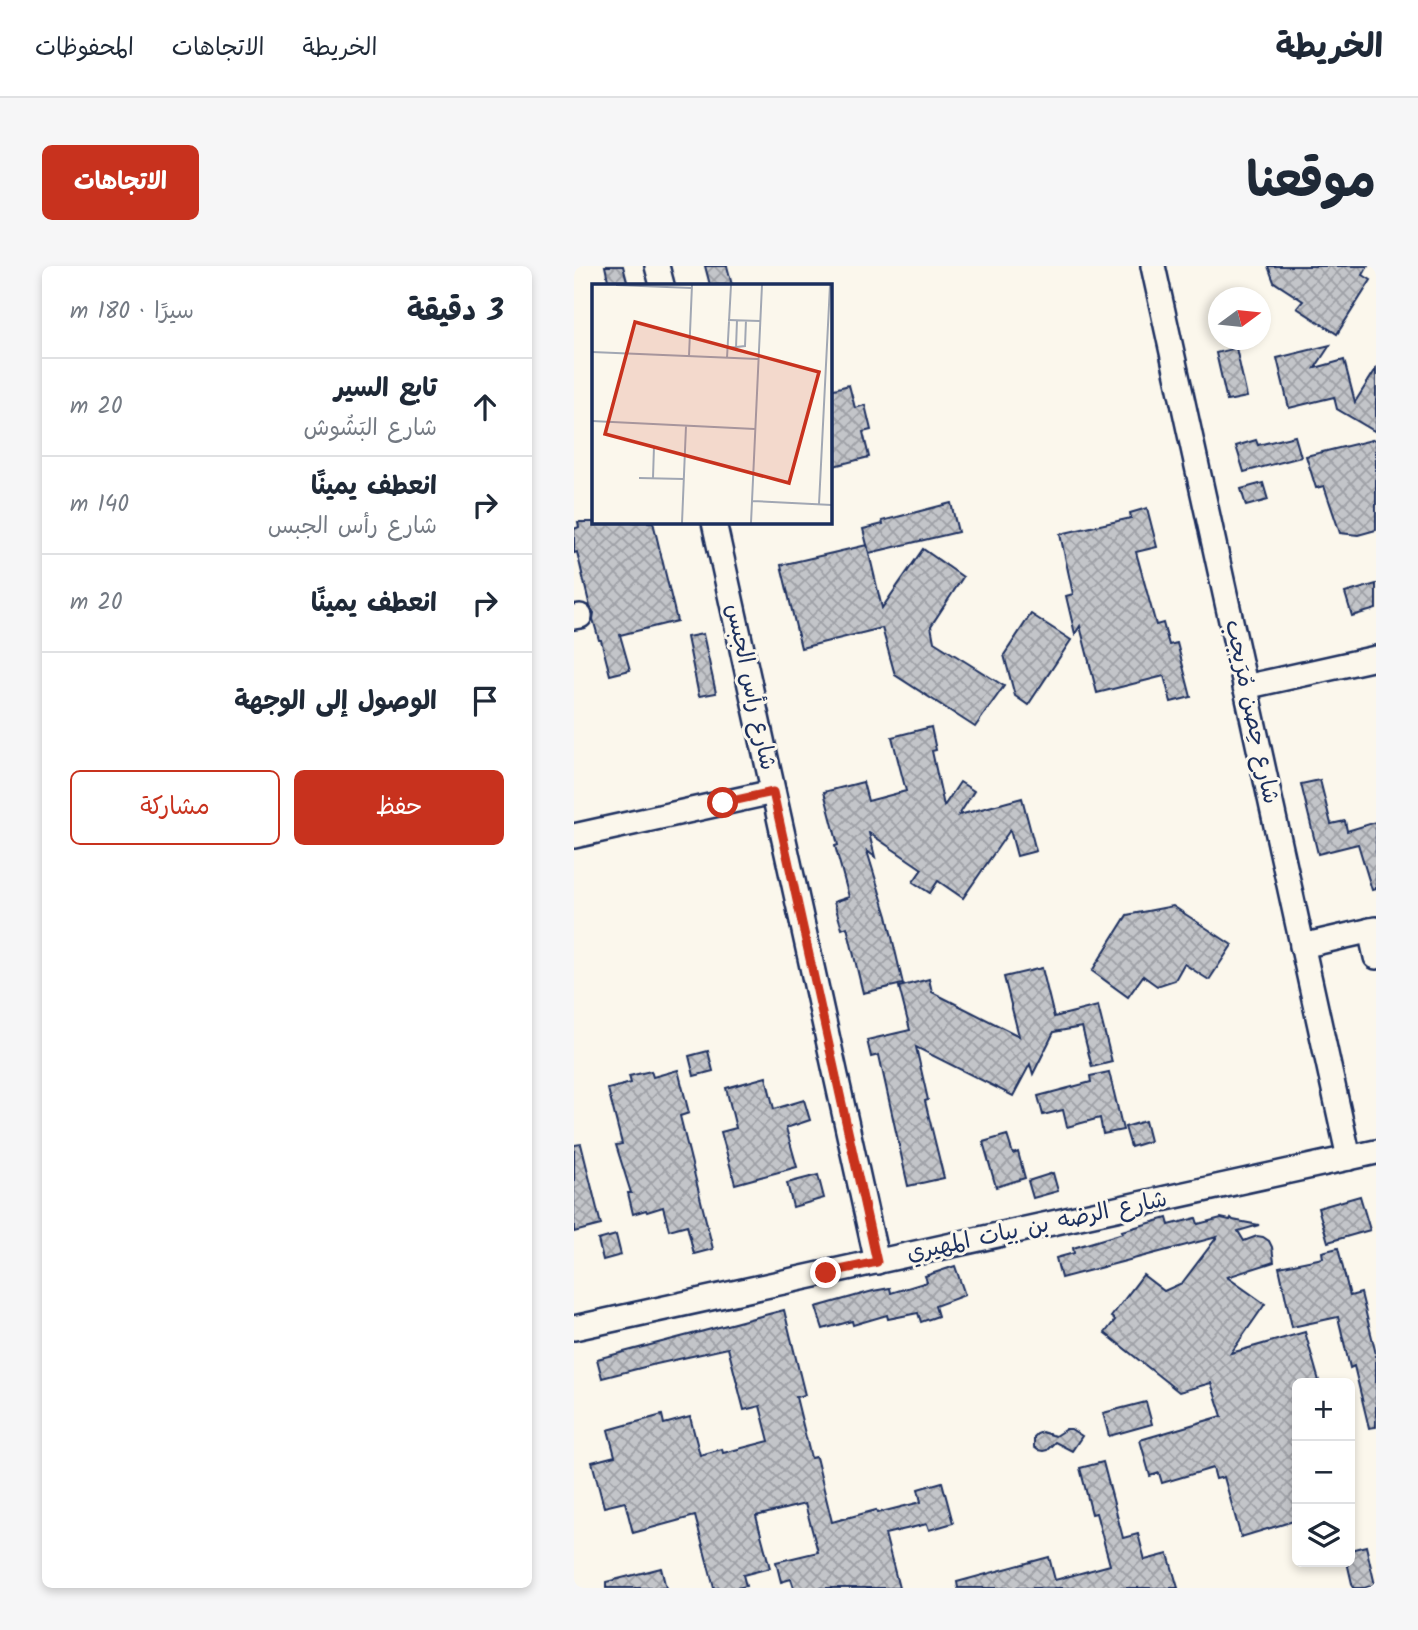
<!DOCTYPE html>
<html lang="ar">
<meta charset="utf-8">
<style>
body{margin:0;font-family:Kalam,"Playpen Sans Arabic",sans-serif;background:#f6f6f7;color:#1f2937;direction:rtl}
.controls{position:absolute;right:21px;bottom:21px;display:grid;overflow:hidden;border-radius:10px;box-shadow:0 4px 10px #0003}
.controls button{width:63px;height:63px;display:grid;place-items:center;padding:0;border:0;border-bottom:2px solid #e0e1e3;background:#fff;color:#1f2937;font:35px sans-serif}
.compass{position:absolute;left:634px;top:21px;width:63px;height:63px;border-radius:50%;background:#fff;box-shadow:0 4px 10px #0003;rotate:75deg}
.stop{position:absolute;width:21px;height:21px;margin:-16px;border:5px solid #c8321e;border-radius:50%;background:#fff}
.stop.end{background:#c8321e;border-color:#fff;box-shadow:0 2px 7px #0008}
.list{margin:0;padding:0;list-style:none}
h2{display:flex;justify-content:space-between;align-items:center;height:91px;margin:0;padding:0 28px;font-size:30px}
h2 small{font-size:23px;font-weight:400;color:#747a83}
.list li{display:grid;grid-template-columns:46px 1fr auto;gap:21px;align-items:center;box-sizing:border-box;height:98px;padding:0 28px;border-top:2px solid #e0e1e3}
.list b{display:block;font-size:26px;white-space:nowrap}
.list p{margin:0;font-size:23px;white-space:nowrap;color:#747a83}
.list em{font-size:23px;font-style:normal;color:#747a83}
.actions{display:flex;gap:14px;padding:21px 28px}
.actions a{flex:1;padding:16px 0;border:2px solid #c8321e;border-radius:10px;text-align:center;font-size:24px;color:#c8321e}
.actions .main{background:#c8321e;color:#fff}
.icon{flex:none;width:38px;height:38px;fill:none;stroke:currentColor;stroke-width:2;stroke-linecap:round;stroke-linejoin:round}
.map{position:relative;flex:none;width:802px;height:1322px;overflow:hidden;direction:ltr;border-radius:10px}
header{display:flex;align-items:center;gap:42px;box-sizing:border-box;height:98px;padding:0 35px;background:#fff;border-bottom:2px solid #e0e1e3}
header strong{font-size:33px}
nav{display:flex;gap:38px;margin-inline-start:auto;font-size:24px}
.intro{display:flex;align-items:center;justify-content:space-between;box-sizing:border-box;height:168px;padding:0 42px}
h1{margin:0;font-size:49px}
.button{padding:18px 32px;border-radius:10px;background:#c8321e;color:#fff;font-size:24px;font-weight:700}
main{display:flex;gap:42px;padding:0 42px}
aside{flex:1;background:#fff;border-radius:10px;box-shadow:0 4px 10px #0003}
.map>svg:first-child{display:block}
</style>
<header>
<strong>الخريطة</strong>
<nav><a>الخريطة</a><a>الاتجاهات</a><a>المحفوظات</a></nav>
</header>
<div class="intro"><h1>موقعنا</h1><a class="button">الاتجاهات</a></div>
<main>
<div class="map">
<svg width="802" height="1322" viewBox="0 0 802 1322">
<defs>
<pattern id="building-cross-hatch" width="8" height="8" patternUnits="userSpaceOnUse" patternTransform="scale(1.75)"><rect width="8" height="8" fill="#c3c5c9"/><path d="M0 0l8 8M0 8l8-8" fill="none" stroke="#9ea0a6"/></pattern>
</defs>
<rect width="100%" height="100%" fill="#fbf7ec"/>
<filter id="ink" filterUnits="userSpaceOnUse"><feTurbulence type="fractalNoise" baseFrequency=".0143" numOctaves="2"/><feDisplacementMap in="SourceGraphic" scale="14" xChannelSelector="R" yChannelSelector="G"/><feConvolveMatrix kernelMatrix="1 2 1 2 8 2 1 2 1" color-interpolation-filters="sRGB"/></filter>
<g filter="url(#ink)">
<g fill="url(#building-cross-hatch)" stroke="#1b2f5e" stroke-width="2">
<path d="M31,0h18l5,19h-19z"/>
<path d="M131,0h22l5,19h-22z"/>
<path d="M694,0h100l-5,9 8,5 -34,54 -40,-26 6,-7 -29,-19z"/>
<path d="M756,79l-15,23 29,-8 11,42 21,-33v63l-39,-23 -3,-12 -45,11 -12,-50z"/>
<path d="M662,82l11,49 -20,4 -11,-48z"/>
<path d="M275,119l6,23 10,-3 6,25 -8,2 6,25 -39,10v-77z"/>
<path d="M721,170l6,21 -57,15 -8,-26 20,-6 2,5z"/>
<path d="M802,173v91l-18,5 -18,-2 -16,-47 -8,2 -10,-32z"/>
<path d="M689,217l5,17 -22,6 -5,-17z"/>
<path d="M377,237l7,29 -89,21 -6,-24 20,-5 -1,-3z"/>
<path d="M573,242l10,39 -21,5 20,73 7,-2 6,22 8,-2 14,54 -20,5 -7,-26 -67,17 -17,-67 -5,8 -9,-38 7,-2 -13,-60 71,-16 -1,-5z"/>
<path d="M4,256h75l24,99 -57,14 10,35 -20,5 -9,-35h-2l-6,-21 1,-6 -4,-6 -13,-55 -3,1v-24l5,-2z"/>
<path d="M293,279l15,63 41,-59 40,28 -32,49 3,16 70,44 -29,41 -80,-52 -13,-47 -81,20 -20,-83z"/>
<path d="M802,318v25l-24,7 -7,-23z"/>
<path d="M457,348l40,26 -43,65 -13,-9 -11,-41z"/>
<path d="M129,368l13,59 -17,3 -12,-59z"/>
<path d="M357,461l5,23 -4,1 12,55 16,-24 14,9 -15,24 63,-17 14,53 -19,5 -7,-26 -47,68 -25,-17 -8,12 -17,-11 9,-13 -53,-36 6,24 -8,-6 20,65 16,68 -40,9 -16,-66 -5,2 -8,-27 15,-5 -14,-51 3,-1 -14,-53 39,-10 5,19 38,-10 -14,-54z"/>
<path d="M746,514l11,44 14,-3 2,10 29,-9v67l-4,1 -14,-46 -40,10 -17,-70z"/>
<path d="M599,640l59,39 -23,35 -25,-16 -9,16 -18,6 -14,-10 -15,21 -36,-26 35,-56z"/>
<path d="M468,702l12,49 44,-11 14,56 -20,5 -10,-40 -28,5 -21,42 -3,-10 -17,32 -97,-49 12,53 -3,1 19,77 -36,8 -29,-131 -8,2 -4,-17 43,-10 -11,-43 30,-8 3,13 87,44 -15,-59z"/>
<path d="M134,785l5,20 -19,5 -5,-20z"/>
<path d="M104,804l11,43 -9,3 33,133 -19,5 -7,-29 -18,5 -6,-23 -16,5 -1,-2 -13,4 -5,-21h3l-15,-48 6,-1 -14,-55 23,-6 -2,-7 22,-5 2,6z"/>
<path d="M535,806l14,58 -20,4 -3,-16 -33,9 -4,-17 -20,5 -5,-19 53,-14 -1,-6z"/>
<path d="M192,811l8,32 30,-9 6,20 -24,8 11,39 -62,17 -14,-52 15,-4 -10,-40z"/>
<path d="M571,855l5,20 -19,6 -6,-20z"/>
<path d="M433,869l6,19 5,-2 7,26 -29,9 -13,-45z"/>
<path d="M7,878l20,81 -27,7v-87z"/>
<path d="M479,907l5,18 -25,7 -5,-17z"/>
<path d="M244,909l6,23 -31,9 -6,-24z"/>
<path d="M786,930l10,34 -42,12 -10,-34z"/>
<path d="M593,952l2,7 27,-7 2,6 23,-6 9,2 1,-2 2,2 26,5 -21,6 6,10 13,-5 6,1 6,4 3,6 2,15 -47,15 38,27 -34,49 74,-21 14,49 -9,2h-13v137l-56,17 -17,-60 -8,2 -3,-11 -51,15 -3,-10 -9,3 -10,-36 82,-24 -11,-33 -32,9 -74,-59 10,-13 -4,-3 32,-42 21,16 18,-8 35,-46 -156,41 -5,-20 18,-5 -1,-5 50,-15 -1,-2z"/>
<path d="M42,969l5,20 -18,5 -5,-20z"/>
<path d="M764,982l12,48 11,-3 15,61v73l-7,1 -15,-62 -4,2 -12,-51 -46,10 -13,-60 44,-9 -1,-6z"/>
<path d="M381,1000l10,29 -30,11 3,10 -17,6 -3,-9 -30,6 -1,-4 -34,10 -1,-4 -29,8 -7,-22 57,-16 17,-3 1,5 36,-11 -2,-6z"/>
<path d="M210,1044l21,85 -9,2 15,61 5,-1 16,65 44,-12 1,3 44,-11 -3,-13 24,-7 11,41 -24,7 -2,-6 -42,10 14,54h-105l-3,-9 -10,3 -5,-20 42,-10 -13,-48 -49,12 14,52 -27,7 3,11 -9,2h-23l-19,-72 -62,17 -8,-31 -21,5 -12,-45 23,-6 -7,-26 54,-15 2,9 26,-7 10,38 22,-6 1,4 46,-12 -9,-35 -16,4 -16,-62 -76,17 -50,13 -5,-19z"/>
<path d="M572,1136l6,22 -43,12 -6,-23z"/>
<path d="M492,1163h5l11,7 -10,15 -17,-9 -8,8 -4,1 -5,-1 -4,-3v-10l3,-3 5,-2 13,4z"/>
<path d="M529,1196l20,76 15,-4 7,26 23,-6 10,34h-220l-1,-6 92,-25 6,23 55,-15 -14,-52 -4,1 -12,-46z"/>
<path d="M792,1280l9,39 -11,3h-11l-6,-26h3v-12z"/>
<path d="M87,1302l5,20h-60v-6z"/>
</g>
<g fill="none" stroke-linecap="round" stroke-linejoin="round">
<g stroke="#1b2f5e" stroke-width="28">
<g id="minor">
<path d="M83,0l5,19"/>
<path d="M579,0l196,892"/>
<path d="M140,256l163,740"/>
<path d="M0,351l6,-1"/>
<path d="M671,421l131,-29"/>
<path d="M0,570l199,-44"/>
<path d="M796,664l6,27"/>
<path d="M728,680l74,-17"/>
<path d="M0,1062l802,-176"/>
</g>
</g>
<use href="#minor" stroke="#fbf7ec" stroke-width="23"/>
</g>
</g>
<g fill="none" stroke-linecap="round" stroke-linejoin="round" filter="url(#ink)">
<path stroke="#c8321e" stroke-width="9" d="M149,537l50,-11 104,470 -51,11"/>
</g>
<g text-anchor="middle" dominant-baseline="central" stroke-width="6" stroke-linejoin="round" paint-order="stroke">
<g font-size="23" fill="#1b2f5e" stroke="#fbf7ec">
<text transform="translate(176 421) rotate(78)">شارع رأس الجبس</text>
<text transform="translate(677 446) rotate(78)">شارع حِصن مُرَيجب</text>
<text transform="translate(463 961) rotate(-12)">شارع الرضه بن بيات المهيري</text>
</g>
</g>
<g transform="translate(18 18)">
<rect width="240" height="240" fill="#fbf7ec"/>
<path fill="none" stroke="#a1a7b3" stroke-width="2" d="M24,1l76,3M136,36l32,1M135,64l18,-2 1,-26M144,64l1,-28M0,68l166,7M97,72l3,-71M135,74l4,-73M0,137l163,8M47,194l45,1M61,194l1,-32M160,217l80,4M227,220l11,-219M90,239l4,-97M159,239l11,-238"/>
<path fill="#c8321e" fill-opacity="0.15" stroke="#c8321e" stroke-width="3.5" d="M43,38l184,50 -30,111 -184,-49z"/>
<rect width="240" height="240" fill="none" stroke="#1b2f5e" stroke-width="3.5"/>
</g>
</svg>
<div class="controls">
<button>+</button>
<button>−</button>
<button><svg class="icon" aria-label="layers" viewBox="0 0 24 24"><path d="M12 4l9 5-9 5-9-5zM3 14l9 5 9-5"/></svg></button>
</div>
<svg class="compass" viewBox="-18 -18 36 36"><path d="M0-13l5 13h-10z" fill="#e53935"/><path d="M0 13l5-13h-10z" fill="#747a83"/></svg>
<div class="stop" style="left:149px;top:537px"></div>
<div class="stop end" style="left:252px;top:1007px"></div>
</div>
<aside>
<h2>3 دقيقة<small>سيرًا · 180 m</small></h2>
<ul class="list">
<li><svg class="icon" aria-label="ahead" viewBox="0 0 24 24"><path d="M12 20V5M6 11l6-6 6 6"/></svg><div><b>تابع السير</b><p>شارع البَشُوش</p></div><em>20 m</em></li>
<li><svg class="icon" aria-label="right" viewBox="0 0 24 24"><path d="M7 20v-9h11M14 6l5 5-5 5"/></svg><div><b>انعطف يمينًا</b><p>شارع رأس الجبس</p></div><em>140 m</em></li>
<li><svg class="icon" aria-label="right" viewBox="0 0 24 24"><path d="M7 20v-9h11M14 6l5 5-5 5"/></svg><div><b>انعطف يمينًا</b></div><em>20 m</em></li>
<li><svg class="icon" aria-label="arrive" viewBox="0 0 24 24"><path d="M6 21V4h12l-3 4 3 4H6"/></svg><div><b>الوصول إلى الوجهة</b></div></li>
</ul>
<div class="actions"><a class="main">حفظ</a><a>مشاركة</a></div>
</aside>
</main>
